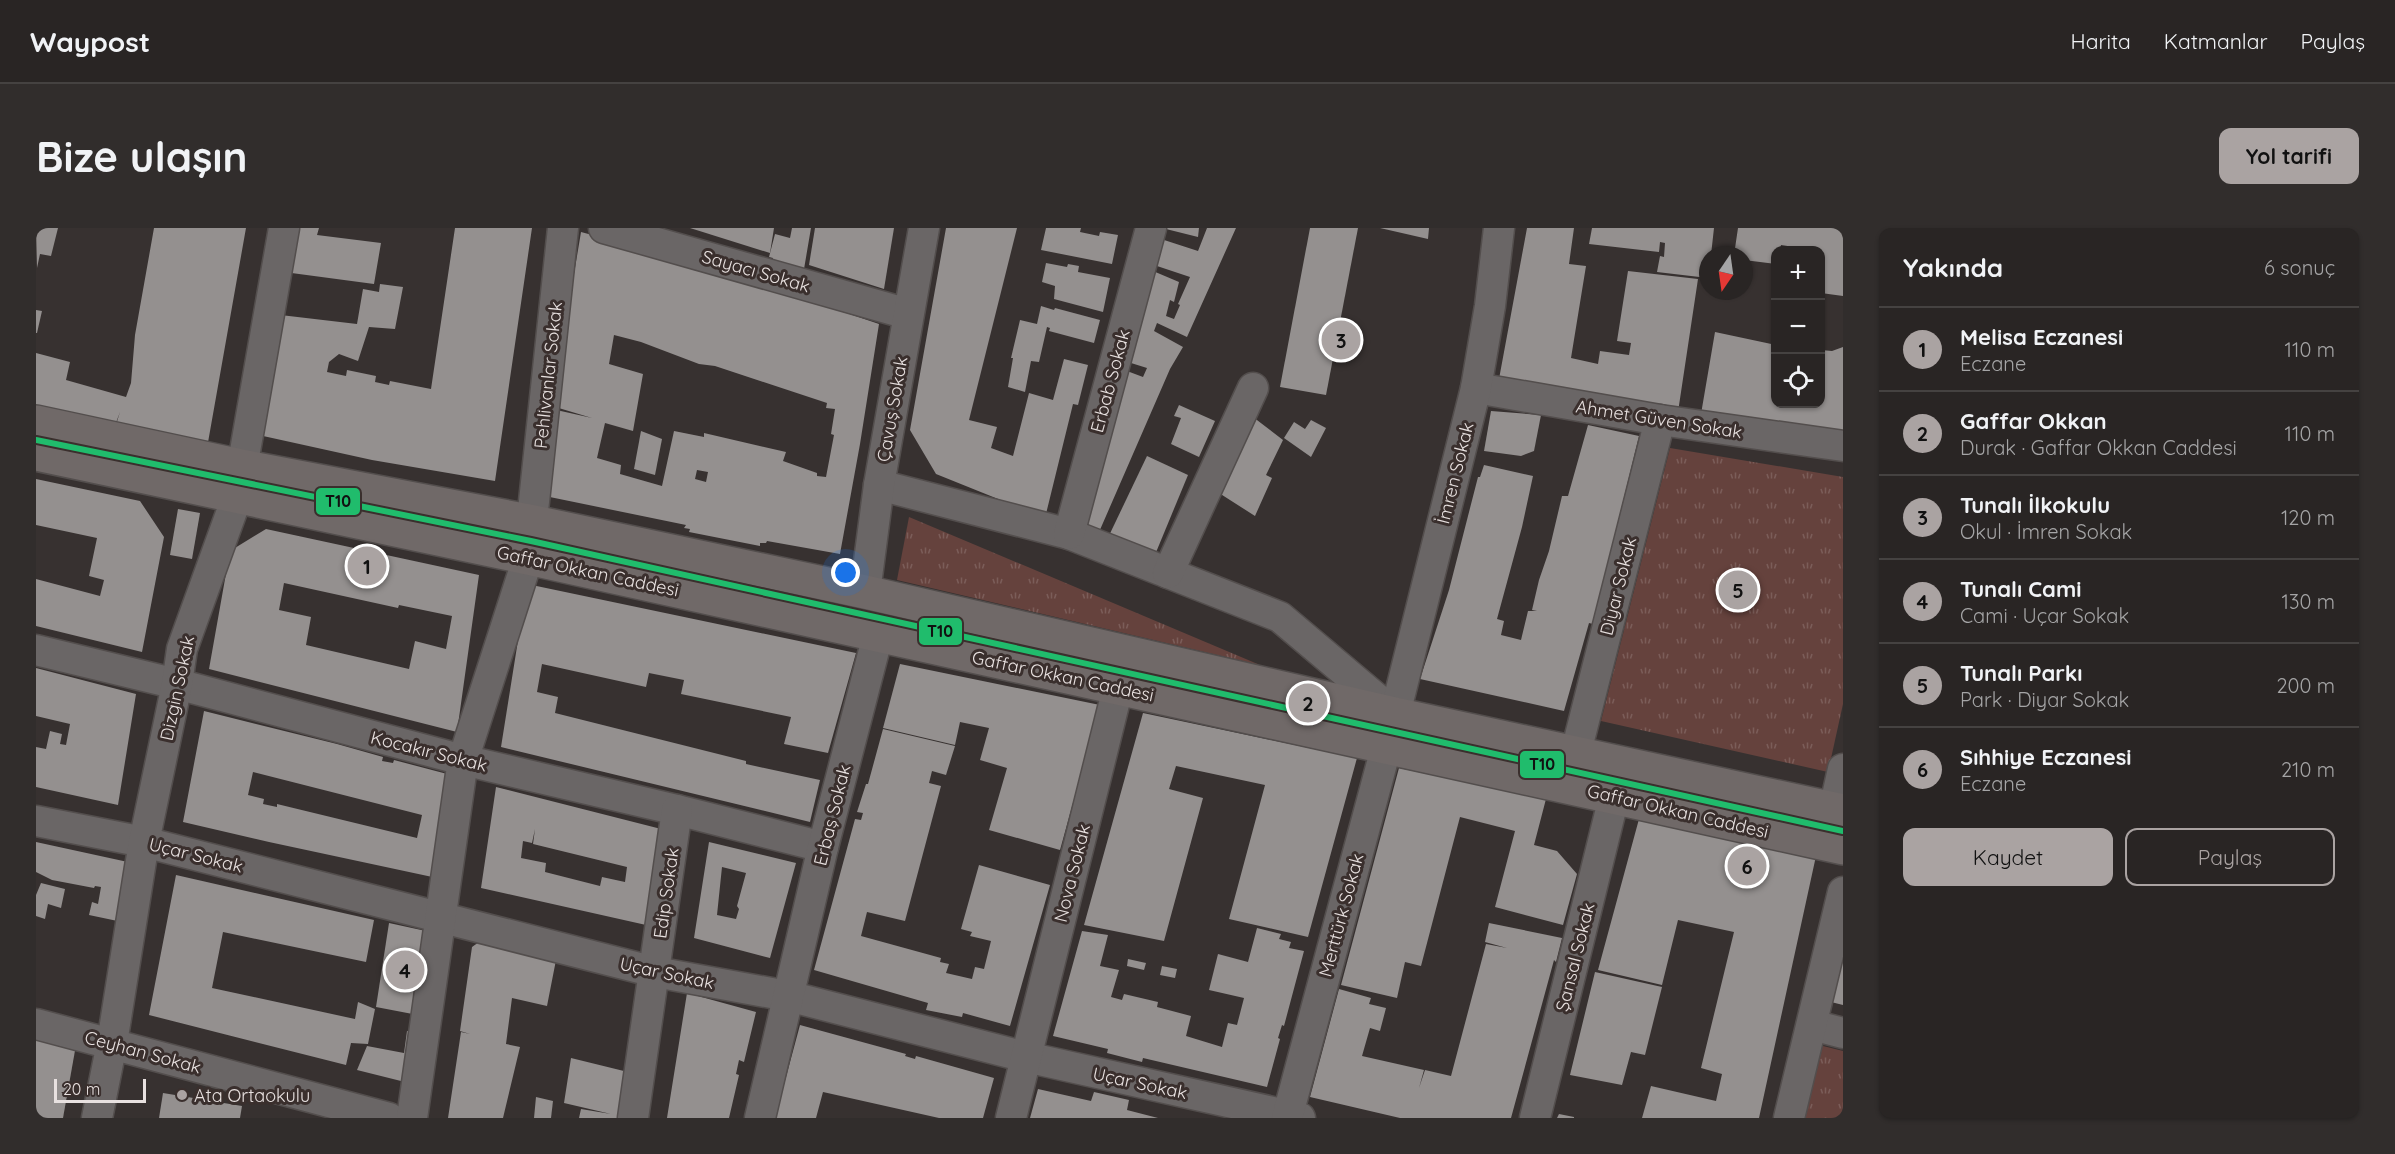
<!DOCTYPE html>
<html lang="tr">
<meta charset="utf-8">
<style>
body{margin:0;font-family:Quicksand,sans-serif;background:#312d2c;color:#f1f3f6}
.controls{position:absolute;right:18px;top:18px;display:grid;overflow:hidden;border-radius:12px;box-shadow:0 2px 4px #0004}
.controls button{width:54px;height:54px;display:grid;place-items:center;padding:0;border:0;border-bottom:2px solid #454241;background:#292524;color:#f1f3f6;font:30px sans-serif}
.compass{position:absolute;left:1663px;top:18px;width:54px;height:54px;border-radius:50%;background:#292524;box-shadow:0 2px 4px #0004;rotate:193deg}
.scale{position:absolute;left:18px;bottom:15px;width:92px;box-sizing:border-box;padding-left:6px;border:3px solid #e8e1e0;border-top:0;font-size:16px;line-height:21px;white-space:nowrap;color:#e8e1e0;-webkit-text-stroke:4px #3a2f2d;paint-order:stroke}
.you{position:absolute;left:810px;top:345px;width:21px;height:21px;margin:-15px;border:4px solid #fff;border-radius:50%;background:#1a73e8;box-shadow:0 0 0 9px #1a73e833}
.badge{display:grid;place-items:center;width:39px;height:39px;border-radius:50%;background:#aaa3a2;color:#111;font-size:20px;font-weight:700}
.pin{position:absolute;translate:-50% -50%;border:3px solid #fff;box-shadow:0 2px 6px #0006}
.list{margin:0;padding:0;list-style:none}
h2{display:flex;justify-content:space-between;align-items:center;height:78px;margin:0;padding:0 24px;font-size:26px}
h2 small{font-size:20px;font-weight:400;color:#a5a5a6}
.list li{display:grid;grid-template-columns:39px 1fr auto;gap:18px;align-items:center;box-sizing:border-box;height:84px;padding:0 24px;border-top:2px solid #454241}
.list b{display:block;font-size:22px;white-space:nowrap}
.list p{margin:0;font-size:20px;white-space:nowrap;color:#a5a5a6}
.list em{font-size:20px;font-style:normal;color:#a5a5a6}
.actions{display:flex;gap:12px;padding:18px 24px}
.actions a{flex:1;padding:14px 0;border:2px solid #aaa3a2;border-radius:12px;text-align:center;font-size:21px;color:#aaa3a2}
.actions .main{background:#aaa3a2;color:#111}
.icon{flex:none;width:33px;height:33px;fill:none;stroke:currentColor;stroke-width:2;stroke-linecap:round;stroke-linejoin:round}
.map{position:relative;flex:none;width:1807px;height:890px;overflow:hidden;border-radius:12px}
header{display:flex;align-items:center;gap:36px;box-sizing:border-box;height:84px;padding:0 30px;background:#292524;border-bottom:2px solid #454241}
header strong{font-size:28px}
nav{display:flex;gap:33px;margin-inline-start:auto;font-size:21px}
.intro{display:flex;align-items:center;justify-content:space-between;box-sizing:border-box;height:144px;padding:0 36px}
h1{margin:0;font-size:42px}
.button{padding:15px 27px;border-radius:12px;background:#aaa3a2;color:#111;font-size:21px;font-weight:700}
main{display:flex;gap:36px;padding:0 36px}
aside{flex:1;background:#292524;border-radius:12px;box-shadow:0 2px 4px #0004}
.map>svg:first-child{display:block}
</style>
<header>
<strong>Waypost</strong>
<nav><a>Harita</a><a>Katmanlar</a><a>Paylaş</a></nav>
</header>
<div class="intro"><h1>Bize ulaşın</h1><a class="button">Yol tarifi</a></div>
<main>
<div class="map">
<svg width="1807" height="890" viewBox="0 0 1807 890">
<defs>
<pattern id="park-tufts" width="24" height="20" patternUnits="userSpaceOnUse" patternTransform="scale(1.5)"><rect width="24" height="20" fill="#65423d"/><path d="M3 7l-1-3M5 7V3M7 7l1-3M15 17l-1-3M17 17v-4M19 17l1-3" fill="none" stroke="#7b5d59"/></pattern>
</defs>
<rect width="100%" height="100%" fill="#373130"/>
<g fill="url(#park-tufts)">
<path d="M1634,220l173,29v227l-15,68 -227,-51z"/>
<path d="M873,289l351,148 -363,-85z"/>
<path d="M1771,814l36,9v67h-54z"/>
</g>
<g fill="#94908f" fill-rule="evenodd">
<path d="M0,0h22l-7,28 -11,-2 -3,14z"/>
<path d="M118,0h92l-39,220 -92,-20 5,-16 -6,16 -78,-17v-58l34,9 -4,18 60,17 5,-14 4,-48z"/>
<path d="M255,0h28l-2,7 64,8 -7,41 -90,-12z"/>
<path d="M419,0h77l-37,253 -123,-21 -118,-26 18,-120 85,10 6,-35 16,3 1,-8 23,3 -8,42 -26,-2 -11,34 -19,-7 -10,8 -2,10 19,4 1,-6 29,6 -1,6 14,3 1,-4 41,8z"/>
<path d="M654,0h84l-4,25z"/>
<path d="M756,0h19l-8,47 -33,-8 3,-9 -4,-1 6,-23 15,4z"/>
<path d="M779,0h79l-10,61 -75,-24z"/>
<path d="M910,0h71l-48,192 28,7 -6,21 22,8 16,-63 24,7 11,-41 24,6 -10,40 -5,-1 -28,114 -109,-44 -26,-44z"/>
<path d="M1010,0h35l-1,4 19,4 1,-4 18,3 -6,29 -71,-14z"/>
<path d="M1126,0h37l-1,9z"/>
<path d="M1171,0h29l-49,109 -30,-14 -3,8 29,16 -13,22 -74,170 -16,-5 47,-163 16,6 4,-9 -16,-5 22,-92 26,11 -5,20 -4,-2 -4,16 8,3 6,-14 -2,-1 12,-27 -36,-12 7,-26 37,12z"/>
<path d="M1274,0h48l-32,167 -46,-8z"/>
<path d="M1344,0h49l-1,11z"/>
<path d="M1491,0h47l-5,36 17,2 -15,92 27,6 2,-13 29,4 2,-12 -14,-2 11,-70 70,8 -20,133 -179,-33z"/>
<path d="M1556,0h122l-3,27h-3v23l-51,-6 3,-16 4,1 1,-14 -5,-1 -1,10 -70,-8z"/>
<path d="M1702,0h105v68l-22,-3v-43h-27v-3l-13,-2 -1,5h-4v14l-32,-4v-5h-10z"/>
<path d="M545,4l75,20 38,14v4l22,4v2l89,23 74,25 -19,120 -20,110 -73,-13 -1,2h-6v3l-71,-14 1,-3 -6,-1 2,-3 -146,-30 12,-86 40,9 -40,-12zM578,107l27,7 58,22 16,2 112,37 -1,5 9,1 -4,25 3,1 -8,42 -9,-1v-3l-34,-12 3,-9 -82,-19v4l-30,-6 -12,55 -42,-12 1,-9 -24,-7 8,-35 28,8 10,-57 -34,-10zM661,242l11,2 -2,10 -11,-3z"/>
<path d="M1010,35l21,4 1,-3 11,2 -1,6 32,6 -7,34 -49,-13 1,-13 -13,-4z"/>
<path d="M1005,78l13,4 1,-2 45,12 -6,23 -45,-12 1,-3 -3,-1 -8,35 -8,-1 -6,31 -17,-5 5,-29h-2l9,-38 17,4z"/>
<path d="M0,82l6,1 -5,22h-1z"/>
<path d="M1679,104l61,13v59h45v-54l11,1 11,-4v85l-142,-18z"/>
<path d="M1143,177l36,16 -16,36 -28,-13 10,-26 -7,-2z"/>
<path d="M1455,183l50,4 -7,36 -13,5 -37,-5z"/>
<path d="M1217,189l30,23 -17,35 6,3 -17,38 -36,-23z"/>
<path d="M1275,192l15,8 -15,29 -27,-19 10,-16 11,7z"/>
<path d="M1552,197l51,11 -46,188 -4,-1 -25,88 -144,-32 29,-89 29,-113h2l4,-12 49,11 -11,51 -25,92 7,2 -3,14 20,5 7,-29h9l-5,-1 7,-30 10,-29 13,-55h6z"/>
<path d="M605,203l21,8 -7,36 -21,-6z"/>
<path d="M1111,228l41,19 -36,87 -47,-18z"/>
<path d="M0,251l104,22 24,36 -22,115 -106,-26v-47l64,17 4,-16 -15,-4 8,-38 -61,-13z"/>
<path d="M142,281l22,4 -8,46 -22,-4z"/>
<path d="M230,301l213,46 -22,157 -248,-63 21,-118zM248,355l114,25 1,-3 53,11 -6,33 -31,-8 -6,28 -103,-24 5,-28 -32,-7z"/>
<path d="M491,356l329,69 -28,100 -44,-9 7,-27 -110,-23 3,-14 -35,-7 -3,14 -104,-23 -5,28 21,5 -3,16 191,48v3l74,16 -10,42 -309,-75z"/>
<path d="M864,436l200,41 -40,145 -71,-20 18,-62 -27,-8 9,-32 -29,-6 -5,23 -72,-17z"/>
<path d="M0,440l100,26 -18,111 -82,-18v-40l10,2 4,-18 12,3 -2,10 6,1 4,-21 -34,-8z"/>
<path d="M168,483l133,33 46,13 -1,4 11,2 1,-3 57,15 -14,103 -168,-36 -86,-20zM217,544l169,43 -5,23 -140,-34v3l-14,-3 1,-5 -16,-4z"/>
<path d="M1107,485l214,45 -49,179 -79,-18 36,-134 -89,-19 -7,23 34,9 -39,143 -80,-16z"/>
<path d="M847,501l72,17 -9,29 -14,-4 -3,12 12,3 -36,135 -38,-9 -6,24 80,22 -1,4 9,2 -3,9 26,6 3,-12 9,2 7,-28 -21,-5 2,-4 -11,-3 18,-64 71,20 -40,141 -47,-13 -1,4 -36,-7 2,-7 -114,-33 41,-151 6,1 2,-7 -6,-1 9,-28h2z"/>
<path d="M1363,540l147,31 -12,46 23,6 20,23 -14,51 -68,-18 20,-76 -55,-14 -39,149 -16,-4 -8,36 -56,-13z"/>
<path d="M460,559l173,44 -14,96 -174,-39zM499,601l-2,15 94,23 -2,15 -23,-5 -2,9 -55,-14 1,-9 -25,-5 2,-17 9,2z"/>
<path d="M1603,591l177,37 -57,262h-117l9,-32 65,15 6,-27 -21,-6 33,-136 -56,-12 -16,65 -64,-15z"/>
<path d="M0,614l101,22 -10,59 -38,-8 3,-13 6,2 3,-17 -6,-1 -1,2 -42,-8 -16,-8z"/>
<path d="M673,614l87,21 -26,95 -76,-20zM686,639l24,6 -9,33 2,3 -3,10 -19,-4z"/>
<path d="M140,647l198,45 -8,42 -143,-30 -11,56 143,31 3,-17 17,7 -7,35 -17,-1 -5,22 -197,-50z"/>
<path d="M5,655l24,6 -4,19 -13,-4 -3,15 -9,-3v-21z"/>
<path d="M353,695l46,10 -12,83 -47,-9z"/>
<path d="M1453,695l73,15 -6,24 -2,-2 -43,158h-111l-90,-21 29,-108 32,9 -2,6 17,4 -6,23 -10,-3 -8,28 62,14 -5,18 6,-18 26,6 35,-132 21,4 -22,-6z"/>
<path d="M1221,700l24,6 -2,5 12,3 -2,6 15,3 -20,75 -2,-1 -4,13 2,1 -13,48 -124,-29 -1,4 -35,-9 1,-4 -55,-13 29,-105 26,4 -8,31 19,4 -8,27 11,3 2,-6 34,8 -1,5 34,9 -5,20 36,11 6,-24 9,2 7,-27 -35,-8 9,-36 30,8z"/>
<path d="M443,714l77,18 -9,46 -35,-8 -6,46 14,3 -17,71h-55l13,-86 9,2 -10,-3 12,-84z"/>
<path d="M1807,723v54l-12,-3z"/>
<path d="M1092,731l18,4 -2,7 -17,-4z"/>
<path d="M1126,738l15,3 -2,9 -15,-3z"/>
<path d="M1559,744l67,15 -17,68 -14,-3 -9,33 -52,-10z"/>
<path d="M651,765l69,19 -12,50 -5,-2 -3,14 3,1 -10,43h-62z"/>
<path d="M764,797l106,29 -1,2 10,3 1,-3 78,22 -11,40h-44l-116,-26 -7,26h-41z"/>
<path d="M371,803l14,1 -8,52 -56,-14 10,-24 37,7z"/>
<path d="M0,807l40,10 -13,73h-27z"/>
<path d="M535,830l61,15 -6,45h-47l2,-9 30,5 -47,-11z"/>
<path d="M1002,861l53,12 3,-9 35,8 -2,10 31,8h-128z"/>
<path d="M127,865l79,13 -2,12h-81z"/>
<path d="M500,869l17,4 -2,17h-17z"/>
<path d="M1523,886l15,3v1h-17z"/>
</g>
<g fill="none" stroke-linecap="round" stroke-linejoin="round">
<g stroke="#534e4d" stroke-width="33">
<g id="street">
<path d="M568,0l304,86"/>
<path d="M1440,160l184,32 183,26"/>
<path d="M843,257l190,49 211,83 115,97"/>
<path d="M1033,306l82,-306"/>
<path d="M1132,345l85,-185"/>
<path d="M829,364l14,-107 45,-257"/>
<path d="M0,422l141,34 286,76 214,50 146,37"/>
<path d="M1540,524l84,-332"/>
<path d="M1798,582l9,-41"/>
<path d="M0,593l108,21 511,130 133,24 238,61 274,61"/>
<path d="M0,796l353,94"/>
<path d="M1776,797l31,8"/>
<path d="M61,890l15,-75 32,-201 33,-158 5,-35 55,-152 47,-269"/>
<path d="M376,890l51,-358 65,-202 35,-330"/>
<path d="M597,890l44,-308"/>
<path d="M724,890l63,-271 55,-212"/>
<path d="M975,890l107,-430"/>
<path d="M1251,890l106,-396 83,-334 14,-82 9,-78"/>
<path d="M1499,890l79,-321"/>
<path d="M1753,890l54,-226"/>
</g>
</g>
<g stroke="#534e4d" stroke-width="36">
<g id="secondary">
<path d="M0,194l205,44 293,56 331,70 530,122 448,97"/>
<path d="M0,226l492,104 1315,290"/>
</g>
</g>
<use href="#street" stroke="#6a6666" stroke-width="30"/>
<use href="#secondary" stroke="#706968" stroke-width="33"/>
<g stroke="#3a2f2d" stroke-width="10">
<path id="tram-1" d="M0,212l495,101 1312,290"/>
</g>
<use href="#tram-1" stroke="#20bc6c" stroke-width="6"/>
</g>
<circle fill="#aaa3a2" stroke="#3a2f2d" stroke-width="2" cx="146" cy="867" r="6"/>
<g text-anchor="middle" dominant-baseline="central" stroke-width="6" stroke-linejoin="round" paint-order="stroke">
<g font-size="18" fill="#e8e1e0" stroke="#3a2f2d">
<text transform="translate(720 43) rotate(16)">Sayacı Sokak</text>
<text transform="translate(512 147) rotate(-84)">Pehlivanlar Sokak</text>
<text transform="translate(1074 153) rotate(-75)">Erbab Sokak</text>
<text transform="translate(856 181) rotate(-80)">Çavuş Sokak</text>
<text transform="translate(1623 191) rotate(9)">Ahmet Güven Sokak</text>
<text transform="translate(1419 245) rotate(-76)">İmren Sokak</text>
<text transform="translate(552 343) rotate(12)">Gaffar Okkan Caddesi</text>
<text transform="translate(1582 358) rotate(-76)">Diyar Sokak</text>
<text transform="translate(1027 448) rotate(12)">Gaffar Okkan Caddesi</text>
<text transform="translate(141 460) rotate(-78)">Dizgin Sokak</text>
<text transform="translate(393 523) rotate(14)">Kocakır Sokak</text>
<text transform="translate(1642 583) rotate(13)">Gaffar Okkan Caddesi</text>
<text transform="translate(796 587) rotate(-76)">Erbaş Sokak</text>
<text transform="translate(160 627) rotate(14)">Uçar Sokak</text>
<text transform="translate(1036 645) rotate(-76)">Nova Sokak</text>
<text transform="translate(630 665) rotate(-82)">Edip Sokak</text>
<text transform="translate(1305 687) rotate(-75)">Merttürk Sokak</text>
<text transform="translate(1539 729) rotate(-76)">Şansal Sokak</text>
<text transform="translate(631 745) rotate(12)">Uçar Sokak</text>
<text transform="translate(107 824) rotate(15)">Ceyhan Sokak</text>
<text transform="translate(1104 855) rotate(12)">Uçar Sokak</text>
</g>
<g font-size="18" fill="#e8e1e0" stroke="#3a2f2d" text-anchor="start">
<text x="158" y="867">Ata Ortaokulu</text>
</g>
</g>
<g stroke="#3a2f2d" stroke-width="2">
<rect x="279" y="259" width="46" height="29" rx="6" fill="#20bc6c"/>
<rect x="882" y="389" width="45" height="29" rx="6" fill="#20bc6c"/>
<rect x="1483" y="522" width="46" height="29" rx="6" fill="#20bc6c"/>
</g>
<g font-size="16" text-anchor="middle" font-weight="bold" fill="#111">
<text x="302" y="279">T10</text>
<text x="904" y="409">T10</text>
<text x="1506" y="542">T10</text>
</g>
</svg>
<div class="controls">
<button>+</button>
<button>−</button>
<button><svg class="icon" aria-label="locate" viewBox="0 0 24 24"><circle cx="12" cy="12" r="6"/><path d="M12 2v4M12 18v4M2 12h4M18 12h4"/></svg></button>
</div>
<svg class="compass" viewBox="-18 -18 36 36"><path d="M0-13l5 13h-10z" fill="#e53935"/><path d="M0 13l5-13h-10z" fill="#a5a5a6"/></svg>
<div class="scale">20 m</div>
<div class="you"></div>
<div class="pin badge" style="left:331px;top:338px">1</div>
<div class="pin badge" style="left:1272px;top:475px">2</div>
<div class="pin badge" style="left:1305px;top:112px">3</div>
<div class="pin badge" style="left:369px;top:742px">4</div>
<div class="pin badge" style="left:1702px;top:362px">5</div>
<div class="pin badge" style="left:1711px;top:638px">6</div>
</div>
<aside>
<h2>Yakında<small>6 sonuç</small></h2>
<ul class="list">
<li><span class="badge">1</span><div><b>Melisa Eczanesi</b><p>Eczane</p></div><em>110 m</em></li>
<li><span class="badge">2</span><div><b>Gaffar Okkan</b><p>Durak · Gaffar Okkan Caddesi</p></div><em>110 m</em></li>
<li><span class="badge">3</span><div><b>Tunalı İlkokulu</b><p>Okul · İmren Sokak</p></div><em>120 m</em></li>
<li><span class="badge">4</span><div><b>Tunalı Cami</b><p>Cami · Uçar Sokak</p></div><em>130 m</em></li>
<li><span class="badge">5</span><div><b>Tunalı Parkı</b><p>Park · Diyar Sokak</p></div><em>200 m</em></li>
<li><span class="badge">6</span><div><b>Sıhhiye Eczanesi</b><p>Eczane</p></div><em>210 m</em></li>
</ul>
<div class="actions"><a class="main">Kaydet</a><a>Paylaş</a></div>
</aside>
</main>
